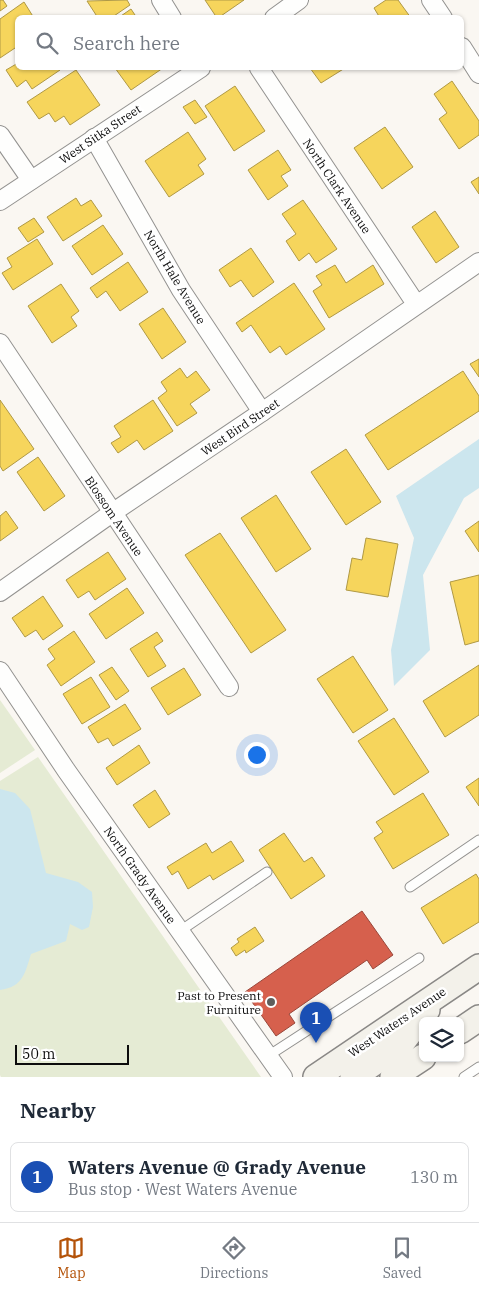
<!DOCTYPE html>
<meta charset="utf-8">
<style>
body{margin:0;font-family:"IBM Plex Serif",serif;background:#f2f2f3;color:#1f2937}
.controls{position:absolute;right:15px;bottom:15px;display:grid;overflow:hidden;border-radius:8px;box-shadow:0 1px 4px #0004}
.controls button{width:45px;height:45px;display:grid;place-items:center;padding:0;border:0;border-bottom:1px solid #e0e1e3;background:#fff;color:#1f2937;font:25px sans-serif}
.scale{position:absolute;left:15px;bottom:12px;width:114px;box-sizing:border-box;padding-left:5px;border:2px solid #0c0c0c;border-top:0;font-size:14px;line-height:18px;white-space:nowrap;color:#0c0c0c;-webkit-text-stroke:4px #fff;paint-order:stroke}
.you{position:absolute;left:256px;top:754px;width:18px;height:18px;margin:-12px;border:4px solid #fff;border-radius:50%;background:#1a73e8;box-shadow:0 0 0 8px #1a73e833}
.badge{display:grid;place-items:center;width:32px;height:32px;border-radius:50%;background:#b45309;color:#fff;font-size:16px;font-weight:700}
.pin{position:absolute;translate:-50% -41px;filter:drop-shadow(0 1px 2px #0008)}
.pin::after{content:'';position:absolute;top:26px;width:18px;height:15px;background:inherit;clip-path:polygon(0 0,100% 0,50% 100%)}
.list{margin:0;padding:0;list-style:none}
h2{display:flex;justify-content:space-between;align-items:center;height:65px;margin:0;padding:0 20px;font-size:21px}
h2 small{font-size:16px;font-weight:400;color:#747a83}
.list li{display:grid;grid-template-columns:32px 1fr auto;gap:15px;align-items:center;box-sizing:border-box;height:70px;margin:0 10px 10px;padding:0 10px;border:1px solid #e0e1e3;border-radius:8px}
.list b{display:block;font-size:19px;white-space:nowrap}
.list p{margin:0;font-size:16px;white-space:nowrap;color:#747a83}
.list em{font-size:16px;font-style:normal;color:#747a83}
.icon{flex:none;width:28px;height:28px;fill:none;stroke:currentColor;stroke-width:2;stroke-linecap:round;stroke-linejoin:round}
.map{position:relative;flex:none;width:479px;height:1077px;overflow:hidden}
.search{position:absolute;background:#fff;box-shadow:0 1px 4px #0004;left:15px;right:15px;top:15px;height:55px;display:flex;align-items:center;gap:12px;box-sizing:border-box;padding:0 18px;border-radius:8px;color:#747a83;font-size:19px}
.sheet{height:145px;background:#fff}
nav{display:flex;justify-content:space-around;align-items:center;box-sizing:border-box;height:70px;border-top:1px solid #e0e1e3;background:#fff;font-size:14px;color:#747a83}
nav a{display:grid;justify-items:center;gap:2px}
nav .on{color:#b45309}
.map>svg:first-child{display:block}
</style>
<div class="map">
<svg width="479" height="1077" viewBox="0 0 479 1077">
<rect width="100%" height="100%" fill="#faf7f2"/>
<g fill="#e5ebd4">
<path d="M0,700l35,50 -35,23z"/>
<path d="M38,757l223,320h-260l-1,-2v-294z"/>
</g>
<g fill="#cce6ee">
<path d="M479,439v49l-15,10 -41,77 7,75 -36,36 -3,-36 23,-112 -18,-42z"/>
<path d="M0,789l15,4 15,16 16,64 32,9 14,10 1,15 -4,20 -7,3 -12,-6 -4,17 -35,13c-6,19 -8,33 -31,36z"/>
</g>
<g fill="#f6d55c" stroke="#b09944">
<path d="M0,0h3l4,6 -7,5z"/>
<path d="M127,0l3,5 -19,13h-13l-11,-17z"/>
<path d="M205,0h39l-26,18h-1z"/>
<path d="M386,0h12l13,18h-31l-6,-10z"/>
<path d="M24,2l10,16h-16v28l-18,12v-39z"/>
<path d="M131,9l6,9h-19z"/>
<path d="M18,63v5h41l1,2 -28,19 -6,-9 -9,7 -11,-17z"/>
<path d="M115,68h48l-32,22z"/>
<path d="M310,68h35l-24,15z"/>
<path d="M76,70l24,35 -30,20 -6,-9 -9,6 -6,-9 -10,6 -12,-17z"/>
<path d="M452,81l27,40v14l-20,14 -20,-30 8,-6 -13,-19z"/>
<path d="M235,86l30,45 -31,20 -29,-45z"/>
<path d="M195,100l12,17 -12,7 -12,-17z"/>
<path d="M385,127l28,40 -31,22 -28,-41z"/>
<path d="M188,132l18,27 -8,6 6,9 -35,23 -24,-36z"/>
<path d="M278,150l13,20 -10,6 7,10 -20,14 -20,-30z"/>
<path d="M479,177v17l-8,-12z"/>
<path d="M76,198l5,8 10,-6 11,16 -39,25 -16,-24z"/>
<path d="M303,200l34,49 -21,14 -7,-10 -10,8 -13,-20 10,-7 -14,-20z"/>
<path d="M435,211l24,36 -23,16 -24,-36z"/>
<path d="M34,218l10,14 -16,10 -10,-14z"/>
<path d="M103,225l20,29 -31,21 -20,-29z"/>
<path d="M37,239l16,25 -40,26 -11,-17 10,-6 -5,-9z"/>
<path d="M251,248l23,34 -21,15 -12,-17 -11,7 -11,-17z"/>
<path d="M128,262l20,30 -28,19 -14,-20 -9,7 -7,-10z"/>
<path d="M335,265l11,18 27,-18 11,19 -55,34 -16,-27 9,-6 -6,-9z"/>
<path d="M294,283l31,46 -39,26 -6,-9 -10,7 -19,-28 -9,7 -6,-9z"/>
<path d="M61,284l18,27 -8,6 6,9 -25,17 -24,-37z"/>
<path d="M163,308l23,34 -24,17 -23,-35z"/>
<path d="M479,359v18l-9,-13z"/>
<path d="M180,368l7,10 9,-7 14,19 -20,14 7,9 -20,13 -19,-28 9,-7 -6,-9z"/>
<path d="M463,371l16,25v15l-91,59 -23,-35z"/>
<path d="M0,400l34,49 -31,22 -3,-5z"/>
<path d="M153,400l20,31 -29,19 -7,-10 -19,13 -7,-10 10,-6 -7,-11z"/>
<path d="M346,449l35,53 -35,23 -35,-53z"/>
<path d="M38,457l27,39 -21,15 -27,-39z"/>
<path d="M276,495l35,54 -35,23 -35,-54z"/>
<path d="M6,511l12,17 -18,13v-25z"/>
<path d="M479,521v31l-14,-21z"/>
<path d="M220,533l66,97 -35,23 -66,-98z"/>
<path d="M366,538l32,6 -10,53 -42,-7 6,-32 10,2z"/>
<path d="M108,552l18,27 -31,21 -6,-9 -11,7 -12,-18z"/>
<path d="M479,575v66l-14,4 -15,-63z"/>
<path d="M127,588l17,25 -38,26 -17,-25z"/>
<path d="M43,596l20,30 -20,14 -7,-10 -11,7 -13,-19z"/>
<path d="M74,631l21,31 -34,24 -14,-21 8,-6 -7,-10z"/>
<path d="M157,632l6,9 -9,6 12,19 -18,11 -18,-28z"/>
<path d="M353,656l35,54 -35,23 -36,-54z"/>
<path d="M479,665v50l-34,22 -22,-36z"/>
<path d="M112,667l17,24 -13,9 -17,-25z"/>
<path d="M184,668l17,27 -33,20 -17,-27z"/>
<path d="M91,677l19,30 -28,17 -19,-30z"/>
<path d="M125,704l16,25 -28,17 -5,-8 -10,5 -10,-16z"/>
<path d="M394,718l35,54 -35,23 -36,-54z"/>
<path d="M139,745l11,18 -33,22 -11,-17z"/>
<path d="M479,778v28l-13,-19z"/>
<path d="M155,790l15,24 -21,14 -16,-23z"/>
<path d="M423,793l26,42 -56,34 -19,-31 9,-6 -7,-10z"/>
<path d="M284,833l20,29 8,-5 13,19 -34,23 -32,-49z"/>
<path d="M231,841l13,20 -31,19 -3,-5 -22,14 -10,-18 -6,4 -5,-8 39,-24 6,10z"/>
<path d="M476,874l3,5v43l-36,22 -22,-36z"/>
<path d="M255,927l9,14 -18,12 -1,-3 -9,6 -5,-8 8,-6 -2,-3z"/>
</g>
<path fill="#d6604d" stroke="#99473a" d="M362,911l31,44 -20,14 -6,-9 -78,54 6,9 -19,13 -31,-44z"/>
<g fill="none" stroke-linecap="round" stroke-linejoin="round">
<g stroke="#939290" stroke-width="11">
<g id="lane">
<path d="M410,887l69,-47"/>
<path d="M180,931l87,-59"/>
<path d="M268,1056l151,-98"/>
<path d="M464,1077l15,-10"/>
</g>
</g>
<g stroke="#939290" stroke-width="20">
<g id="street">
<path d="M161,0l11,18"/>
<path d="M431,0l12,18"/>
<path d="M274,18l25,-18"/>
<path d="M462,47l17,27"/>
<path d="M259,68l157,236"/>
<path d="M0,135l31,45"/>
<path d="M94,138l87,152 81,122"/>
<path d="M0,201l201,-133"/>
<path d="M0,343l229,344"/>
<path d="M0,592l112,-79 150,-101 217,-150"/>
<path d="M0,671l66,99 217,307"/>
</g>
</g>
<g stroke="#8a8886" stroke-width="28">
<g id="secondary">
<path d="M460,1031l19,-13"/>
<path d="M316,1077l163,-110"/>
<path d="M353,1077l47,-32 27,-35"/>
<path d="M393,1077l30,-20"/>
</g>
</g>
<use href="#lane" stroke="#fefefd" stroke-width="9"/>
<use href="#street" stroke="#fefefd" stroke-width="18"/>
<use href="#secondary" stroke="#f3f1ea" stroke-width="25"/>
</g>
<circle fill="#5f5e5c" stroke="#fff" stroke-width="2" cx="271" cy="1002" r="5"/>
<g text-anchor="middle" dominant-baseline="central" stroke-width="5" stroke-linejoin="round" paint-order="stroke">
<g font-size="12" fill="#0c0c0c" stroke="#fff">
<text transform="translate(100 134) rotate(-34)">West Sitka Street</text>
<text transform="translate(337 186) rotate(56)">North Clark Avenue</text>
<text transform="translate(175 277) rotate(59)">North Hale Avenue</text>
<text transform="translate(240 427) rotate(-34)">West Bird Street</text>
<text transform="translate(114 516) rotate(56)">Blossom Avenue</text>
<text transform="translate(140 875) rotate(55)">North Grady Avenue</text>
<text transform="translate(397 1022) rotate(-34)">West Waters Avenue</text>
</g>
<g font-size="12" fill="#0c0c0c" stroke="#fff" text-anchor="end">
<text x="261" y="995">Past to Present<tspan x="261" dy="14">Furniture</tspan></text>
</g>
</g>
</svg>
<div class="controls">
<button><svg class="icon" aria-label="layers" viewBox="0 0 24 24"><path d="M12 4l9 5-9 5-9-5zM3 14l9 5 9-5"/></svg></button>
</div>
<div class="scale">50 m</div>
<div class="you"></div>
<div class="pin badge" style="left:316px;top:1043px;background:#1a4fb4">1</div>
<div class="search"><svg class="icon" aria-label="search" viewBox="0 0 24 24"><circle cx="10" cy="10" r="6"/><path d="M15 15l6 6"/></svg>Search here</div>
</div>
<section class="sheet">
<h2>Nearby<small></small></h2>
<ul class="list">
<li><span class="badge" style="background:#1a4fb4">1</span><div><b>Waters Avenue @ Grady Avenue</b><p>Bus stop · West Waters Avenue</p></div><em>130 m</em></li>
</ul>
</section>
<nav>
<a class="on"><svg class="icon" aria-label="map" viewBox="0 0 24 24"><path d="M3 6l6-2 6 2 6-2v14l-6 2-6-2-6 2zM9 4v14M15 6v14"/></svg>Map</a>
<a><svg class="icon" aria-label="directions" viewBox="0 0 24 24"><path d="M12 3l9 9-9 9-9-9zM9 14v-3h6M13 9l2 2-2 2"/></svg>Directions</a>
<a><svg class="icon" aria-label="saved" viewBox="0 0 24 24"><path d="M7 4h10v16l-5-4-5 4z"/></svg>Saved</a>
</nav>
